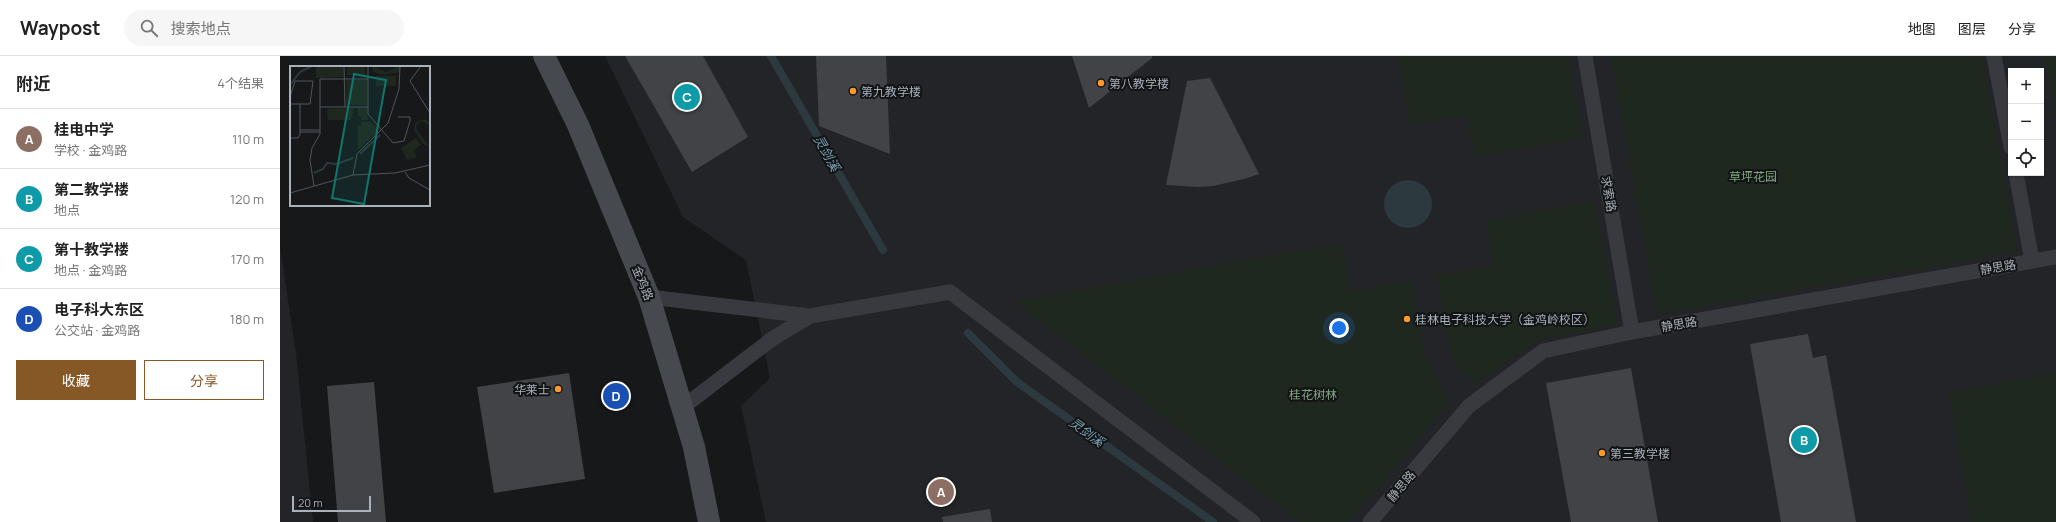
<!DOCTYPE html>
<html lang="zh">
<meta charset="utf-8">
<style>
body{margin:0;font-family:Manrope,"Noto Sans SC",sans-serif;background:#f6f6f6;color:#222}
.controls{position:absolute;right:12px;top:12px;display:grid;overflow:hidden;border-radius:0px;box-shadow:0 1px 3px #0004}
.controls button{width:36px;height:36px;display:grid;place-items:center;padding:0;border:0;border-bottom:1px solid #e0e0e0;background:#fff;color:#222;font:20px sans-serif}
.scale{position:absolute;left:12px;bottom:10px;width:79px;box-sizing:border-box;padding-left:4px;border:2px solid #a9b1ba;border-top:0;font-size:11px;line-height:14px;white-space:nowrap;color:#a9b1ba;-webkit-text-stroke:3px #121315;paint-order:stroke}
.you{position:absolute;left:1059px;top:272px;width:14px;height:14px;margin:-10px;border:3px solid #fff;border-radius:50%;background:#1a73e8;box-shadow:0 0 0 6px #1a73e833}
.badge{display:grid;place-items:center;width:26px;height:26px;border-radius:50%;background:#855826;color:#fff;font-size:13px;font-weight:700}
.pin{position:absolute;translate:-50% -50%;border:2px solid #fff;box-shadow:0 1px 4px #0006}
.list{margin:0;padding:0;list-style:none}
h2{display:flex;justify-content:space-between;align-items:center;height:52px;margin:0;padding:0 16px;font-size:17px}
h2 small{font-size:13px;font-weight:400;color:#767676}
.list li{display:grid;grid-template-columns:26px 1fr auto;gap:12px;align-items:center;box-sizing:border-box;height:60px;padding:0 16px;border-top:1px solid #e0e0e0}
.list b{display:block;font-size:15px;white-space:nowrap}
.list p{margin:0;font-size:13px;white-space:nowrap;color:#767676}
.list em{font-size:13px;font-style:normal;color:#767676}
.actions{display:flex;gap:8px;padding:12px 16px}
.actions a{flex:1;padding:9px 0;border:1px solid #855826;border-radius:0px;text-align:center;font-size:14px;color:#855826}
.actions .main{background:#855826;color:#fff}
.icon{flex:none;width:22px;height:22px;fill:none;stroke:currentColor;stroke-width:2;stroke-linecap:round;stroke-linejoin:round}
.map{position:relative;flex:none;width:1776px;height:466px;overflow:hidden}
header{display:flex;align-items:center;gap:24px;box-sizing:border-box;height:56px;padding:0 20px;background:#fff;border-bottom:1px solid #e0e0e0}
header strong{font-size:19px}
nav{display:flex;gap:22px;margin-inline-start:auto;font-size:14px}
.search{width:280px;height:36px;background:#f6f6f6;display:flex;align-items:center;gap:10px;box-sizing:border-box;padding:0 14px;border-radius:22px;color:#767676;font-size:15px}
main{display:flex}
aside{flex:1;background:#fff}
.map>svg:first-child{display:block}
</style>
<header>
<strong>Waypost</strong>
<div class="search"><svg class="icon" aria-label="search" viewBox="0 0 24 24"><circle cx="10" cy="10" r="6"/><path d="M15 15l6 6"/></svg>搜索地点</div>
<nav><a>地图</a><a>图层</a><a>分享</a></nav>
</header>
<main>
<aside>
<h2>附近<small>4个结果</small></h2>
<ul class="list">
<li><span class="badge" style="background:#8d6e63">A</span><div><b>桂电中学</b><p>学校 · 金鸡路</p></div><em>110 m</em></li>
<li><span class="badge" style="background:#0f9aa8">B</span><div><b>第二教学楼</b><p>地点</p></div><em>120 m</em></li>
<li><span class="badge" style="background:#0f9aa8">C</span><div><b>第十教学楼</b><p>地点 · 金鸡路</p></div><em>170 m</em></li>
<li><span class="badge" style="background:#1a4fb4">D</span><div><b>电子科大东区</b><p>公交站 · 金鸡路</p></div><em>180 m</em></li>
</ul>
<div class="actions"><a class="main">收藏</a><a>分享</a></div>
</aside>
<div class="map">
<svg width="1776" height="466" viewBox="0 0 1776 466">
<rect width="100%" height="100%" fill="#17181a"/>
<g fill="#232427" fill-rule="evenodd">
<path d="M325,0h1451v466h-1290l-25,-116 29,-28 -24,-118 -63,-43zM1731,15h30v102h-30z"/>
<path d="M0,190l16,108 17,168h-33z"/>
</g>
<g fill="#1f281f">
<path d="M1118,0h170l15,82 -108,19 -8,-42 -57,10z"/>
<path d="M1331,0h371l35,195 -360,64z"/>
<path d="M1765,0h11v65z"/>
<path d="M1314,145l23,124 -77,14 -63,43 -17,-10 -10,-20 -13,-77 57,-10 -8,-45z"/>
<path d="M1061,187l9,48 62,-11 13,76 25,45 -101,121h-50l-284,-221z"/>
<path d="M1776,317v149h-85l-22,-130z"/>
</g>
<circle fill="#2c393f" cx="1128" cy="148" r="24"/>
<g fill="none" stroke-linecap="round" stroke-linejoin="round">
<g stroke="#2c393f" stroke-width="8">
<path d="M491,0l112,194"/>
<path d="M688,277l49,49 196,140"/>
</g>
</g>
<g fill="#414347">
<path d="M345,0h78l45,81 -56,35z"/>
<path d="M536,0h70l4,98 -71,-28z"/>
<path d="M792,0h80v2l-63,50z"/>
<path d="M930,22l49,96 -15,5 -31,7 -15,1 -32,-2 21,-104z"/>
<path d="M1528,278l5,24 13,-3 30,167h-75l-31,-178z"/>
<path d="M1351,312l27,154h-87l-25,-139z"/>
<path d="M289,317l16,106 -91,14 -17,-106z"/>
<path d="M94,326l12,140h-48l-11,-136z"/>
<path d="M710,453l2,13h-49l-1,-5z"/>
</g>
<g fill="none" stroke-linecap="round" stroke-linejoin="round">
<g stroke="#383a3f" stroke-width="15">
<path d="M1305,0l47,276"/>
<path d="M1714,0l17,91"/>
<path d="M1736,117l16,88"/>
<path d="M369,241l161,19 140,-24 303,230"/>
<path d="M403,351l89,-68 38,-23"/>
<path d="M1090,466l99,-116 74,-55 89,-19 424,-75"/>
</g>
<path stroke="#464a4f" stroke-width="22" d="M264,0l34,69 71,172 45,150 15,75"/>
</g>
<g fill="#fd9a2c" stroke="#121315" stroke-width="1.5">
<circle cx="821" cy="27" r="4"/>
<circle cx="573" cy="35" r="4"/>
<circle cx="1127" cy="263" r="4"/>
<circle cx="278" cy="333" r="4"/>
<circle cx="1322" cy="397" r="4"/>
</g>
<g text-anchor="middle" dominant-baseline="central" stroke-width="4" stroke-linejoin="round" paint-order="stroke">
<g font-size="12" fill="#a9b1ba" stroke="#121315" text-anchor="start">
<text x="829" y="27">第八教学楼</text>
<text x="581" y="35">第九教学楼</text>
<text x="1135" y="263">桂林电子科技大学（金鸡岭校区）</text>
<text x="270" y="333" text-anchor="end">华莱士</text>
<text x="1330" y="397">第三教学楼</text>
</g>
<g font-size="12" fill="#82a67f" stroke="#121315">
<text x="1473" y="120">草坪花园</text>
<text x="1033" y="338">桂花树林</text>
</g>
<g font-size="12" fill="#a9b1ba" stroke="#121315">
<text transform="translate(1329 138) rotate(80)">求索路</text>
<text transform="translate(1718 211) rotate(-10)">静思路</text>
<text transform="translate(363 227) rotate(68)">金鸡路</text>
<text transform="translate(1399 268) rotate(-10)">静思路</text>
<text transform="translate(1121 430) rotate(-50)">静思路</text>
</g>
<g font-size="13" font-style="italic" fill="#7ea4b7" stroke="#121315">
<text transform="translate(547 97) rotate(60)">灵剑溪</text>
<text transform="translate(807 376) rotate(36)">灵剑溪</text>
</g>
</g>
<g transform="translate(10 10)">
<rect width="140" height="140" fill="#17181a"/>
<path d="M26,0h27v11l-27,1zM57,0h18v9h-18zM83,0l13,6 13,-6v6l-15,3 -11,-3zM86,10h20v10h-20zM56,14h21v25h-21zM64,42l-3,12h-23l-1,-11zM68,42h9l1,12h-7v-4h-3zM134,53l6,3v4l-8,-5 -5,3 -1,5 14,18 -7,-3 -9,-14 1,-7zM80,55l9,10 -21,19v-24h3v-4zM126,72l5,7 -8,5 4,7 -10,3 -6,-12z" fill="#1f281f"/>
<path fill="none" stroke="#2c393f" stroke-width="2" d="M0,19l10,-13 12,-6M70,88l20,-19M24,107l9,-4 4,-6 10,1 16,-6"/>
<path fill="none" stroke="#51555a" stroke-width="1" d="M54,0l1,41M78,0v48l25,29 11,-2 6,-20v-4h-12M131,0l-11,15 20,32M0,31l5,-16h18l-3,23h-20M30,41h48M10,64h20M10,66h20M0,72h8l2,-3v-31M0,105v22M115,106l4,6 21,12M63,109l4,-21 31,-31 11,-34 1,-23M24,120l-4,-26 2,-12 8,-14v-55h48M0,127l63,-18 42,-2 35,-8"/>
<path fill="#0f766e" fill-opacity="0.15" stroke="#0f766e" stroke-width="2" d="M64,8l32,6 -22,124 -32,-6z"/>
<rect width="140" height="140" fill="none" stroke="#a9b1ba" stroke-width="2"/>
</g>
</svg>
<div class="controls">
<button>+</button>
<button>−</button>
<button><svg class="icon" aria-label="locate" viewBox="0 0 24 24"><circle cx="12" cy="12" r="6"/><path d="M12 2v4M12 18v4M2 12h4M18 12h4"/></svg></button>
</div>
<div class="scale">20 m</div>
<div class="you"></div>
<div class="pin badge" style="left:661px;top:436px;background:#8d6e63">A</div>
<div class="pin badge" style="left:1524px;top:384px;background:#0f9aa8">B</div>
<div class="pin badge" style="left:407px;top:41px;background:#0f9aa8">C</div>
<div class="pin badge" style="left:336px;top:340px;background:#1a4fb4">D</div>
</div>
</main>
